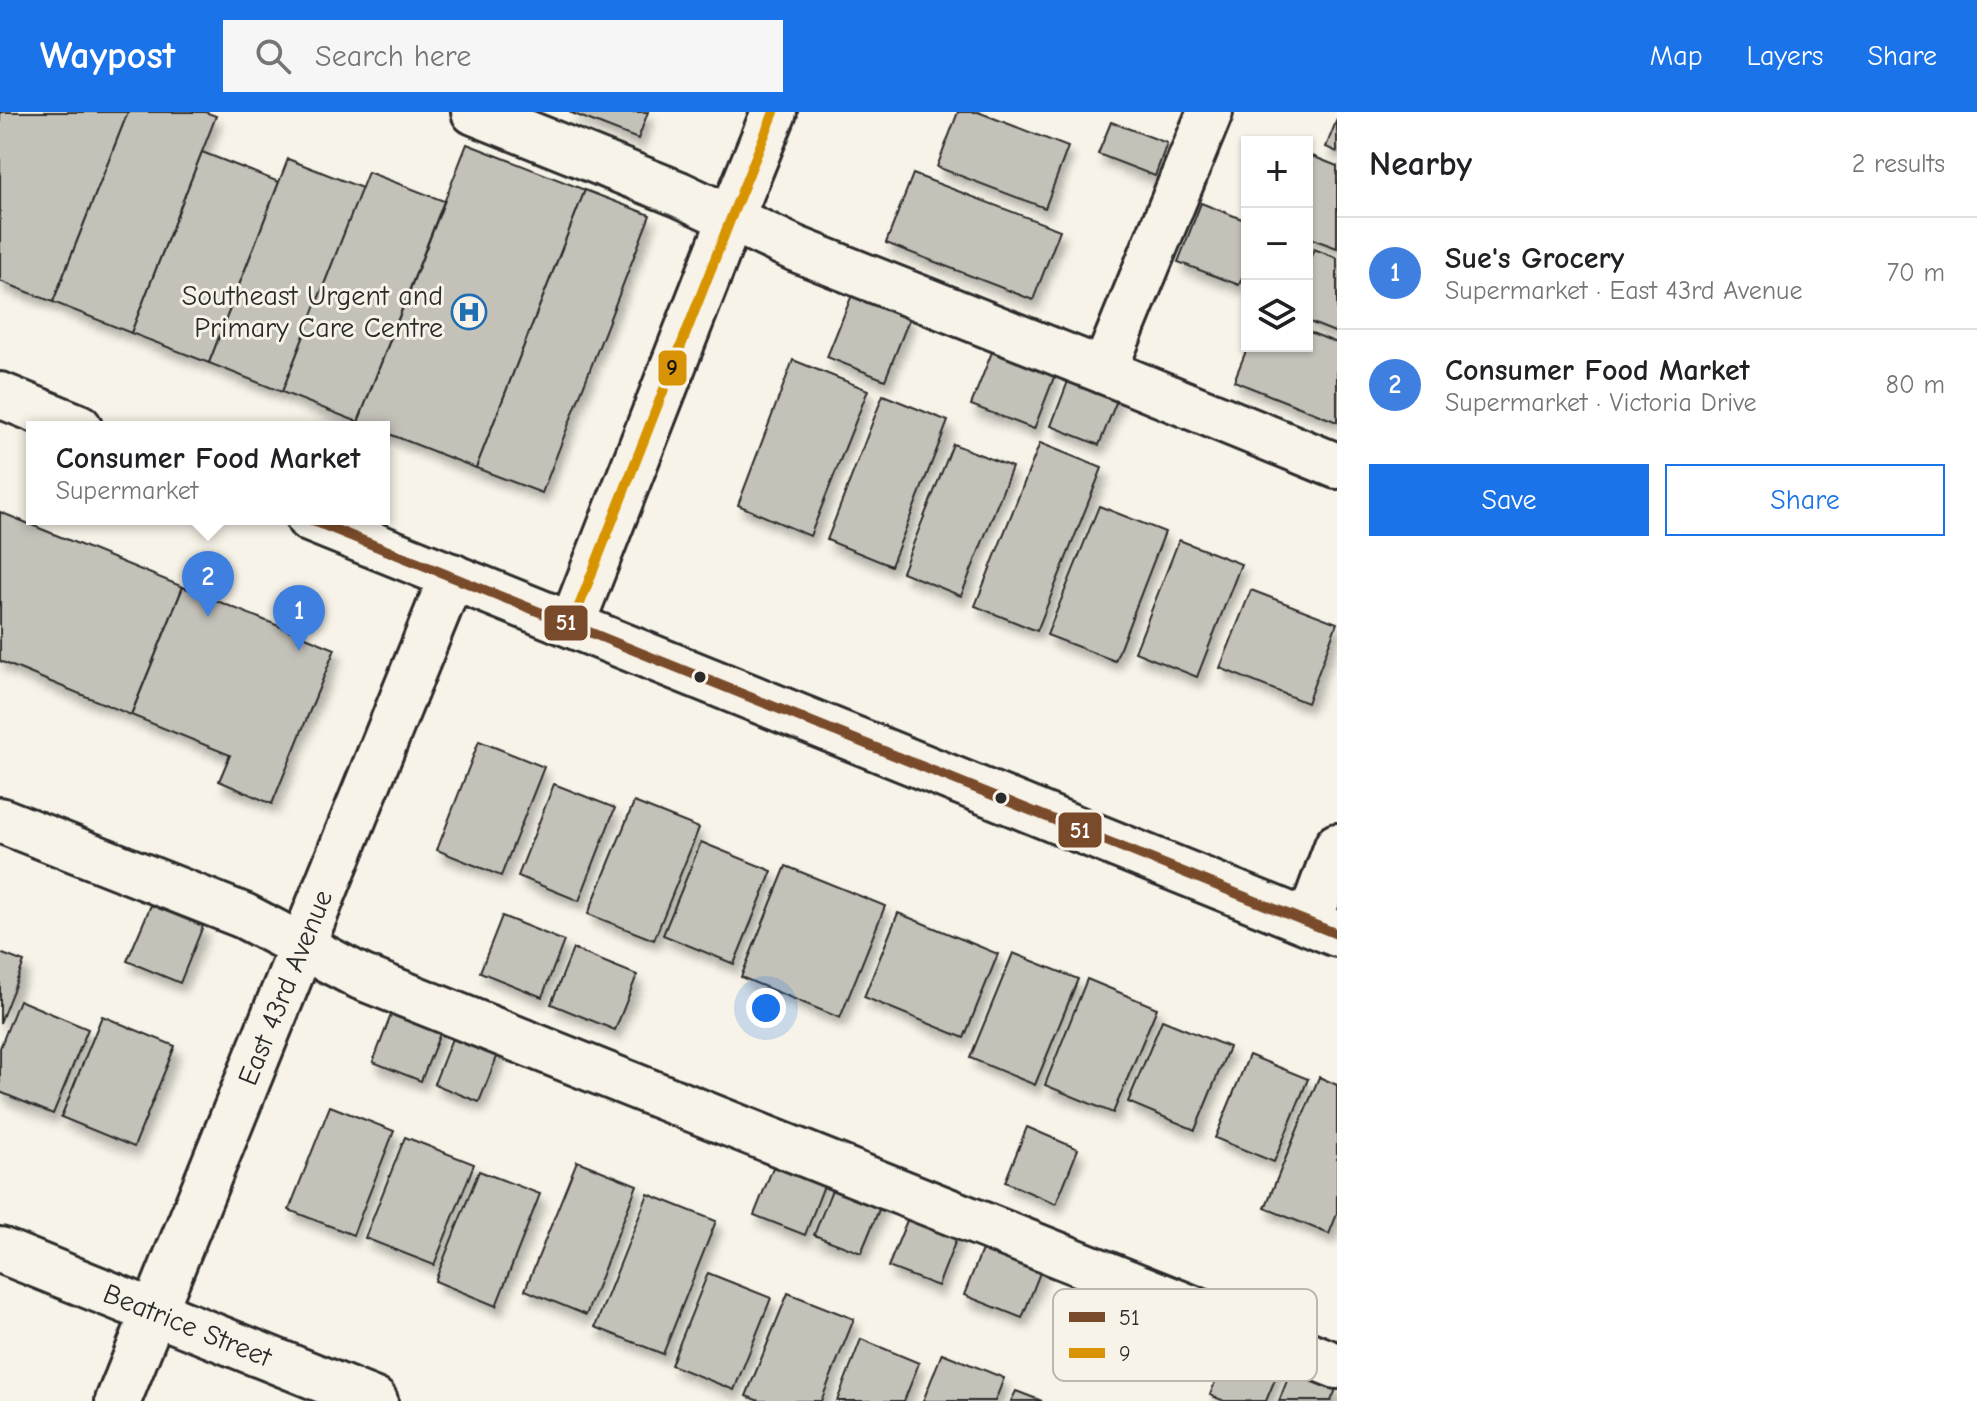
<!DOCTYPE html>
<meta charset="utf-8">
<style>
body{margin:0;font-family:"Comic Neue",sans-serif;background:#f6f6f6;color:#202124}
.controls{position:absolute;right:24px;top:24px;display:grid;overflow:hidden;border-radius:0px;box-shadow:0 2px 6px #0004}
.controls button{width:72px;height:72px;display:grid;place-items:center;padding:0;border:0;border-bottom:2px solid #e0e0e0;background:#fff;color:#202124;font:40px sans-serif}
.you{position:absolute;left:766px;top:896px;width:28px;height:28px;margin:-20px;border:6px solid #fff;border-radius:50%;background:#1a73e8;box-shadow:0 0 0 12px #1a73e833}
.badge{display:grid;place-items:center;width:52px;height:52px;border-radius:50%;background:#1a73e8;color:#fff;font-size:26px;font-weight:700}
.pin{position:absolute;translate:-50% -66px;filter:drop-shadow(0 2px 4px #0008)}
.pin::after{content:'';position:absolute;top:42px;width:28px;height:24px;background:inherit;clip-path:polygon(0 0,100% 0,50% 100%)}
.popup{position:absolute;left:26px;top:309px;width:364px;height:104px;box-sizing:border-box;display:grid;place-content:center;border-radius:0px;background:#fff;filter:drop-shadow(0 2px 6px #0005);font-size:26px;white-space:nowrap;color:#757577}
.popup b{font-size:30px;color:#202124}
.popup::after{content:'';position:absolute;left:50%;top:100%;margin-left:-16px;border:16px solid transparent;border-top-color:#fff}
.list{margin:0;padding:0;list-style:none}
h2{display:flex;justify-content:space-between;align-items:center;height:104px;margin:0;padding:0 32px;font-size:34px}
h2 small{font-size:26px;font-weight:400;color:#757577}
.list li{display:grid;grid-template-columns:52px 1fr auto;gap:24px;align-items:center;box-sizing:border-box;height:112px;padding:0 32px;border-top:2px solid #e0e0e0}
.list b{display:block;font-size:30px;white-space:nowrap}
.list p{margin:0;font-size:26px;white-space:nowrap;color:#757577}
.list em{font-size:26px;font-style:normal;color:#757577}
.actions{display:flex;gap:16px;padding:24px 32px}
.actions a{flex:1;padding:18px 0;border:2px solid #1a73e8;border-radius:0px;text-align:center;font-size:28px;color:#1a73e8}
.actions .main{background:#1a73e8;color:#fff}
.icon{flex:none;width:44px;height:44px;fill:none;stroke:currentColor;stroke-width:2;stroke-linecap:round;stroke-linejoin:round}
.map{position:relative;flex:none;width:1337px;height:1289px;overflow:hidden}
header{display:flex;align-items:center;gap:48px;box-sizing:border-box;height:112px;padding:0 40px;background:#1a73e8;color:#fff}
header strong{font-size:38px}
nav{display:flex;gap:44px;margin-inline-start:auto;font-size:28px}
.search{width:560px;height:72px;background:#f6f6f6;display:flex;align-items:center;gap:20px;box-sizing:border-box;padding:0 28px;border-radius:0px;color:#757577;font-size:30px}
main{display:flex}
aside{flex:1;background:#fff}
.map>svg:first-child{display:block}
</style>
<header>
<strong>Waypost</strong>
<div class="search"><svg class="icon" aria-label="search" viewBox="0 0 24 24"><circle cx="10" cy="10" r="6"/><path d="M15 15l6 6"/></svg>Search here</div>
<nav><a>Map</a><a>Layers</a><a>Share</a></nav>
</header>
<main>
<div class="map">
<svg width="1337" height="1289" viewBox="0 0 1337 1289">
<defs>
<filter id="shadow"><feDropShadow dx="5" dy="9" stdDeviation="4" flood-color="#0004"/></filter>
</defs>
<rect width="100%" height="100%" fill="#f7f3e8"/>
<filter id="ink" filterUnits="userSpaceOnUse"><feTurbulence type="fractalNoise" baseFrequency=".0125" numOctaves="2"/><feDisplacementMap in="SourceGraphic" scale="16" xChannelSelector="R" yChannelSelector="G"/><feConvolveMatrix kernelMatrix="1 2 1 2 8 2 1 2 1" color-interpolation-filters="sRGB"/></filter>
<g filter="url(#ink)">
<g fill="#c4c1b9" stroke="#2b2b2b" stroke-width="2" filter="url(#shadow)">
<path d="M0,0h128l-75,190 -53,-21z"/>
<path d="M128,0h77l11,4 -85,217 -78,-31z"/>
<path d="M569,0h79l-10,27z"/>
<path d="M958,0h20l90,35 -23,61 -108,-41z"/>
<path d="M1337,7v33l-11,-5z"/>
<path d="M1111,10l56,21 -12,33 -57,-22z"/>
<path d="M467,32l118,46 -109,278 -92,-36v-5h-13l-13,-5z"/>
<path d="M202,40l77,30 -70,181 -78,-30z"/>
<path d="M1307,42l30,12v82l-30,-11z"/>
<path d="M288,47l74,29 -80,204 -73,-29z"/>
<path d="M368,60l76,29 -86,221 -76,-30z"/>
<path d="M913,62l147,56 -27,70 -147,-57z"/>
<path d="M585,78l65,25 -108,278 -66,-25z"/>
<path d="M1201,91l46,18v44l-8,20 -61,-23z"/>
<path d="M1314,137l23,9v75l-30,-12v-56z"/>
<path d="M852,183l58,22 -25,63 -58,-23z"/>
<path d="M1307,219l30,12v79l-103,-41 14,-35h59z"/>
<path d="M994,235l62,25 -22,57 -63,-24z"/>
<path d="M793,248l75,30 -58,146 -72,-31z"/>
<path d="M1070,264l49,19 -20,50 -48,-19z"/>
<path d="M883,283l65,26 -57,145 -64,-26z"/>
<path d="M1040,331l62,25 -65,163 -62,-25z"/>
<path d="M953,332l59,23 -51,129 -59,-24z"/>
<path d="M1099,394l66,26 -50,129 -68,-26z"/>
<path d="M0,400l183,75 -52,128 -131,-54z"/>
<path d="M1179,428l62,24 -44,113 -62,-25z"/>
<path d="M183,475l152,62 -63,155 -53,-23 11,-26 -99,-40z"/>
<path d="M1251,478l86,33 -30,80 -87,-35z"/>
<path d="M479,629l65,26 -43,109 -64,-26z"/>
<path d="M554,672l61,24 -36,93 -61,-25z"/>
<path d="M634,690l65,26 -45,112 -66,-26z"/>
<path d="M701,730l71,29 -38,93 -71,-29z"/>
<path d="M786,754l99,40 -45,112 -99,-41z"/>
<path d="M151,793l52,21 -23,57 -53,-22z"/>
<path d="M898,801l100,41 -34,84 -100,-41z"/>
<path d="M502,804l62,25 -22,56 -62,-25z"/>
<path d="M573,837l64,26 -22,55 -64,-26z"/>
<path d="M0,841l24,9 -24,61z"/>
<path d="M1013,841l65,26 -43,106 -65,-27z"/>
<path d="M1087,867l70,29 -44,105 -68,-28z"/>
<path d="M19,888l69,29 -35,85 -53,-22v-44z"/>
<path d="M394,895l49,19 -22,55 -48,-19z"/>
<path d="M102,904l73,30 -41,101 -73,-30z"/>
<path d="M1162,908l67,27 -34,83 -67,-28z"/>
<path d="M455,919l45,18 -21,53 -45,-18z"/>
<path d="M1249,943l59,24 -34,83 -59,-24z"/>
<path d="M1319,965l18,8v129l-8,20 -64,-26z"/>
<path d="M330,994l64,25 -41,104 -64,-25z"/>
<path d="M1027,1015l51,22 -22,55 -51,-22z"/>
<path d="M405,1025l69,27 -40,101 -69,-27z"/>
<path d="M778,1043l50,20 -23,60 -51,-20z"/>
<path d="M577,1049l60,24 -51,130 -61,-25z"/>
<path d="M479,1059l61,23 -44,112 -61,-25z"/>
<path d="M837,1065l48,18 -24,58 -47,-18z"/>
<path d="M648,1082l68,27 -53,133 -68,-27z"/>
<path d="M912,1096l49,19 -23,59 -50,-19z"/>
<path d="M987,1125l58,23 -23,58 -58,-23z"/>
<path d="M708,1161l63,25 -37,92 -63,-25z"/>
<path d="M788,1181l66,26 -33,82h-62l-13,-5z"/>
<path d="M1093,1181l34,14 -23,57 -34,-14z"/>
<path d="M861,1227l58,24 -15,38h-67z"/>
<path d="M1231,1228l52,20 -17,41h-42l-14,-6z"/>
<path d="M942,1241l62,25 -9,23h-72z"/>
<path d="M1294,1251l43,24 -6,14h-52z"/>
<path d="M1016,1279l26,10h-31z"/>
</g>
<g fill="none" stroke-linecap="round" stroke-linejoin="round">
<g stroke="#2b2b2b" stroke-width="50">
<g id="minor">
<path d="M474,0l205,82 117,55 308,122 233,95"/>
<path d="M1104,259l106,-259"/>
<path d="M0,283l79,32"/>
<path d="M309,407l1028,415"/>
<path d="M572,512l159,-406 43,-106"/>
<path d="M0,708l244,96 117,61 976,389"/>
<path d="M1309,810l28,-76"/>
<path id="s1" d="M0,1138l375,151"/>
<path id="s2" d="M118,1289l334,-825"/>
</g>
</g>
<use href="#minor" stroke="#f7f3e8" stroke-width="44"/>
<g stroke="#f7f3e8" stroke-width="16">
<path id="bus-1" d="M309,407l1028,415"/>
</g>
<g stroke="#f7f3e8" stroke-width="16">
<path id="bus-2" d="M572,512l159,-406 43,-106"/>
</g>
<use href="#bus-1" stroke="#7a4b2a" stroke-width="10"/>
<use href="#bus-2" stroke="#d89406" stroke-width="10"/>
</g>
</g>
<defs>
<g id="hospital-ring" transform="scale(1.8)"><circle r="9.5" fill="#f7f3e8" stroke="#1f6fb2" stroke-width="1.5"/><path d="M-5-5h3v3.5h4V-5h3V5h-3V1.5h-4V5h-3Z" fill="#1f6fb2"/></g>
</defs>
<g fill-rule="evenodd">
<use href="#hospital-ring" x="469" y="200"/>
</g>
<g fill="#2b2b2b" stroke="#f7f3e8" stroke-width="3">
<circle cx="700" cy="565" r="7"/>
<circle cx="1001" cy="686" r="7"/>
</g>
<g text-anchor="middle" dominant-baseline="central" stroke-width="6" stroke-linejoin="round" paint-order="stroke">
<g font-size="28" fill="#2b2b2b" stroke="#f7f3e8" text-anchor="end">
<text x="443" y="184">Southeast Urgent and<tspan x="443" dy="32">Primary Care Centre</tspan></text>
</g>
<g font-size="28" fill="#2b2b2b" stroke="#f7f3e8">
<text stroke="none"><textPath href="#s2" startOffset="446">East 43rd Avenue</textPath></text>
<text stroke="none"><textPath href="#s1" startOffset="202">Beatrice Street</textPath></text>
</g>
</g>
<rect x="1053" y="1177" width="264" height="92" rx="12" fill="#f7f3e8" stroke="#bab7af" stroke-width="2"/>
<rect x="1069" y="1200" width="36" height="10" fill="#7a4b2a"/>
<rect x="1069" y="1236" width="36" height="10" fill="#d89406"/>
<g font-size="22" fill="#2b2b2b">
<text x="1119" y="1213">51</text>
<text x="1119" y="1249">9</text>
</g>
<g stroke="#f7f3e8" stroke-width="3">
<rect x="657" y="237" width="31" height="38" rx="8" fill="#d89406"/>
<rect x="543" y="492" width="46" height="38" rx="8" fill="#7a4b2a"/>
<rect x="1057" y="699" width="46" height="38" rx="8" fill="#7a4b2a"/>
</g>
<g font-size="22" text-anchor="middle" font-weight="bold" fill="#fff">
<text x="566" y="518">51</text>
<text x="1080" y="726">51</text>
</g>
<g font-size="22" text-anchor="middle" font-weight="bold" fill="#111">
<text x="672" y="263">9</text>
</g>
</svg>
<div class="controls">
<button>+</button>
<button>−</button>
<button><svg class="icon" aria-label="layers" viewBox="0 0 24 24"><path d="M12 4l9 5-9 5-9-5zM3 14l9 5 9-5"/></svg></button>
</div>
<div class="you"></div>
<div class="pin badge" style="left:299px;top:539px;background:#3f7fe0">1</div>
<div class="pin badge" style="left:208px;top:505px;background:#3f7fe0">2</div>
<div class="popup"><b>Consumer Food Market</b>Supermarket</div>
</div>
<aside>
<h2>Nearby<small>2 results</small></h2>
<ul class="list">
<li><span class="badge" style="background:#3f7fe0">1</span><div><b>Sue's Grocery</b><p>Supermarket · East 43rd Avenue</p></div><em>70 m</em></li>
<li><span class="badge" style="background:#3f7fe0">2</span><div><b>Consumer Food Market</b><p>Supermarket · Victoria Drive</p></div><em>80 m</em></li>
</ul>
<div class="actions"><a class="main">Save</a><a>Share</a></div>
</aside>
</main>
